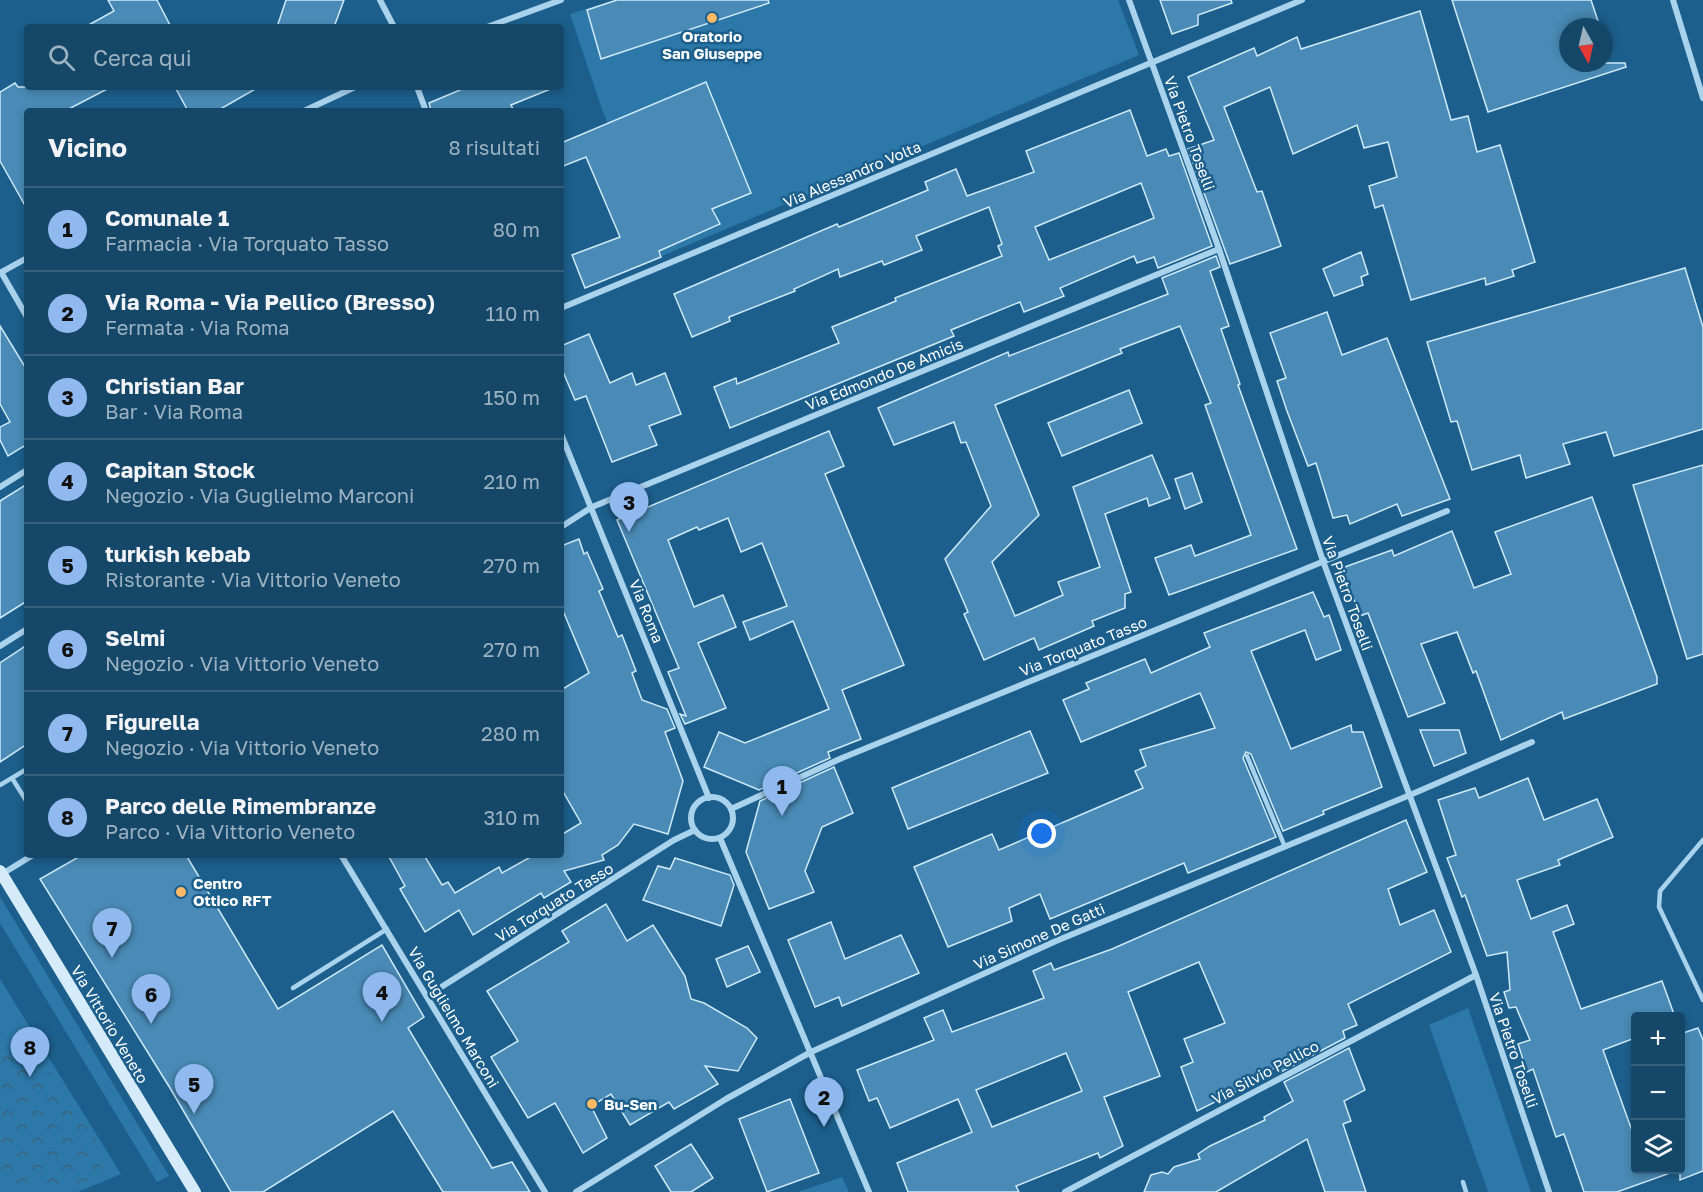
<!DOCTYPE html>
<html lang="it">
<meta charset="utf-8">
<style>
body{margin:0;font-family:"Golos Text",sans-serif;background:#1e4e6f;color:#f1f3f6}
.controls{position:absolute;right:18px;bottom:18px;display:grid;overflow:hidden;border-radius:6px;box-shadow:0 3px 9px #0003}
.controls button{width:54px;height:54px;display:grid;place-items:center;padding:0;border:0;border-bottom:2px solid #345f7d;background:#154769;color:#f1f3f6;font:30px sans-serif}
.compass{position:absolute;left:1559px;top:18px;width:54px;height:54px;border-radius:50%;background:#154769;box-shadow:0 3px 9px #0003;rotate:172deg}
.you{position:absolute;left:1042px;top:834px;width:21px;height:21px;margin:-15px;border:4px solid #fff;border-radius:50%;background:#1a73e8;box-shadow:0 0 0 9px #1a73e833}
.badge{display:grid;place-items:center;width:39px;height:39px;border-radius:50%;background:#90b9f0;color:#111;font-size:20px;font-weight:700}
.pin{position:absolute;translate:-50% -50px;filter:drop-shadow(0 2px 3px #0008)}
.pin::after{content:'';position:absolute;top:32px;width:21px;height:18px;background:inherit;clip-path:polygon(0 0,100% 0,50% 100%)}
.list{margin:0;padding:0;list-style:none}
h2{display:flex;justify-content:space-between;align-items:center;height:78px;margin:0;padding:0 24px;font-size:26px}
h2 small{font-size:20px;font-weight:400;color:#9db2c0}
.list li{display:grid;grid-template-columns:39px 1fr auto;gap:18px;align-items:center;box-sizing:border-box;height:84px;padding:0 24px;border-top:2px solid #345f7d}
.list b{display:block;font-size:22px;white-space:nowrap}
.list p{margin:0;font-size:20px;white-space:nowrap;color:#9db2c0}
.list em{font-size:20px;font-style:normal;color:#9db2c0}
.icon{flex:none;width:33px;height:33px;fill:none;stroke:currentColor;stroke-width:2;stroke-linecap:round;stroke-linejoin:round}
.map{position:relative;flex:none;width:1703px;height:1192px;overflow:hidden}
.search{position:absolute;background:#154769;box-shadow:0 3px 9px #0003;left:24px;top:24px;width:540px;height:66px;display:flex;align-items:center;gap:15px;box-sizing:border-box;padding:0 21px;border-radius:6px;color:#9db2c0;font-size:22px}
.panel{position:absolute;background:#154769;box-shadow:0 3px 9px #0003;left:24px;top:108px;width:540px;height:750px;border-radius:6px}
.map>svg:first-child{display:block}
</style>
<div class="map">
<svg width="1703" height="1192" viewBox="0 0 1703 1192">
<defs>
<pattern id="forest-crowns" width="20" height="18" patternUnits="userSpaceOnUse" patternTransform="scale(1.5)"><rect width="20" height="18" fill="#2c78a8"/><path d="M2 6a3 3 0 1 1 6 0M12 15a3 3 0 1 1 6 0" fill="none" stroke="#3c627a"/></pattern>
</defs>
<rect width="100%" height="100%" fill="#1c5f8c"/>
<g fill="#2c78a8">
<path d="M614,0h504l21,55 -477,201 -59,-144 -33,-98z"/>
<path d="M0,897l169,279 -12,6 -157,-259z"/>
<path d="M0,979l121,195 -43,18h-78z"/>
<path d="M1468,1008l63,184h-43l-59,-167z"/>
<path d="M842,1177l7,15h-51z"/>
</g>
<path fill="url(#forest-crowns)" d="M0,1045l29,5 12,12 64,91 4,12c-22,27 -73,27 -109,27z"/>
<g fill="#498bb6" stroke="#cee9f9" stroke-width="1.5" fill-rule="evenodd">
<path d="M108,0h49l14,27h-86l29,-16z"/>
<path d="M286,0h58l-10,27h-57z"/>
<path d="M617,0h151l1,3 -168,56 -14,-49z"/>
<path d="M1160,0h71l1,3 -34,12v10l-26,9z"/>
<path d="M1452,0h139l9,27h-32v36h57l1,4 -138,45z"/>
<path d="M1420,11l31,109 17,-4 9,36 23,-7 35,117 -23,8 2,6 -28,9 -1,-7 -74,22 -28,-95 -8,3 -6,-22 28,-9 -9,-35 -24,6 -7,-23 -64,29 -23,-67 -46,20 33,85 5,-1 19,55 -51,18 -42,-115 26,-9 -26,-63 66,-29 3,8 40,-19 4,12z"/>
<path d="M706,82l45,111 -39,16 8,15 -61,27 2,6 -76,31 -13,-33 48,-18 -34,-80 -25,10v-24z"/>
<path d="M15,83l3,4h93l-46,24h-38v98l-27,-48v-69z"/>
<path d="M175,87h84l-42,24h-29z"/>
<path d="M467,87h86v1l-42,17 3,6h-83l-2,-8z"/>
<path d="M1130,110l17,46 19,-7 3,7 10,-3 33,93 -54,22 -4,-11 -17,6 -3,-7 -74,32 4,8 -40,16 -4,-10 -69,28 3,6 -224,92 -16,-41 22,-9 1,6 102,-41 -7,-16 64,-26 -1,-3 107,-42 -4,-10 4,-2 -13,-37 -73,29 6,14 -38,15 -2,-4 -42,16 -2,-8 -44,20 1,2 -66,26 1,4 -38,16 -18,-43 163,-70 2,3 89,-37 -3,-8 31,-13 11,27 67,-24 -8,-21zM1141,183l13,35 -105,42 -14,-33z"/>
<path d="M1361,252l7,22 -7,3 2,8 -29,11 -11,-27z"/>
<path d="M1216,256l4,11 -10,4 19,55 -8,3 19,55 -2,1 59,164 -128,46 -14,-37 36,-13 4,11 56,-21 -46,-130 6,-2 -31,-77 -60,23 2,4 -127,52 44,110 -47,47 23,54 48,-21 -5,-13 42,-15 -27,-80 79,-32 18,43 -21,8 -2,-8 -42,16 26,78 -6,2v14l-33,13 2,5 -55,24 -5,-12 -50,22 -20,-46 4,-2 -23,-53 46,-53 -25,-64 -5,1 -7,-21 -60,23 -16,-37 130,-56 1,4 159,-62 -6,-16z"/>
<path d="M1685,268l18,59v102l-89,27 -8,-24 -43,12 7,20 -44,14 -6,-23 -48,15 -15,-49 -6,1 -24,-80z"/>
<path d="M1327,312l15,43 45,-17 63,161 -48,17 -5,-12 -47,20 -3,-9 -14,3 -17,-55 -8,3 -21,-55 -10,-30 9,-3 -16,-45z"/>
<path d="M0,326l27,44v83l-3,-7 -16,10 -8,-16v-13l10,-5 -10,-18z"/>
<path d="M589,334l21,49 22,-10 4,12 29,-12 16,41 -32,12 8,19 -45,17 -26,-66 -11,4 -14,-33v-21z"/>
<path d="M1129,390l13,33 -80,33 -14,-33z"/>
<path d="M829,431l15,35 -19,8 79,191 -62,25 19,49 -33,13 2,6 -71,32 -55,-23 15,-35 26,11 84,-34 -36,-88 -43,19 -7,-18 44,-16 -25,-63 -21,9 -13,-34 -29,12 -2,-3 -29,13 26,67 29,-12 13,32 -38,16 28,65 -41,16 -5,-10 6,2 -18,-44 11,-4 -62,-148z"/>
<path d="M1703,465v189l-16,5 -54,-174z"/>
<path d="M1192,473l10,29 -17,7 -10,-30z"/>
<path d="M27,484v117l-27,17v-117z"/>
<path d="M1592,497l65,180v7l-93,35 -2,-7 -61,28 -25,-69 -3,2 -16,-41 -36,12 24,59 -37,14 -40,-104 -8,3 -18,-48 50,-18 2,6 58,-25 22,57 37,-14 -16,-42z"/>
<path d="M579,539l5,15 3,-2 16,37 -4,2 19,46 4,-2 14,36 -4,2 10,27 25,9 8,19 -10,4 18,49 -15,53 -34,-10 -16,21 -16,10 2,5 -40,11 7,11 -27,16 -3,-5 -68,42 -14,-25 -34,22 -25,-43 5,-3 -17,-31h36l18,30 6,-3 7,11 44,-26 3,6 32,-18h27v-20l20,-12 -20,-35v-98l28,-17 -28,-67v-60z"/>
<path d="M1313,592l11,25 5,-2 12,35 -25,10 -11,-30 -54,21 40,98 60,-24 1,7h11l19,55 -59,24 1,3 -41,17 -32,-77 -5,-2 -3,6 33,79 -88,36 -4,-10 -134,56 -10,-25 -31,14 3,13 -64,26 -34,-80 78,-33 7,16 144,-62 -8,-17 11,-5 -6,-16 75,-22 -15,-35 -119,49 -18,-42 26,-11 -3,-6 59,-24 6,14 59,-26 -6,-14z"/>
<path d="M27,645v99l-27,18v-99z"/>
<path d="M1420,730h39l7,23 -32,13z"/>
<path d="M1030,731l18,42 -140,56 -16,-41z"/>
<path d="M834,767l19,46 -31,14 -17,44 9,21 -45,17 -23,-57 14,-51z"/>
<path d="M1528,778l16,42 53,-21 16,38 -55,23 2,5 -43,15 14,39 36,-14 7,19 -21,8 28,77 81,-28 13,36h-40v21l-32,12 32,89v31h38v2l-56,20h-33l-20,-58 -8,3 -23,-68 -6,3 -9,-28 12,-4 -14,-33 -7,1 -5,-16 6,-2 -3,-38 -20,4 -22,-61 -3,2 -15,-39 9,-3 -18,-55 37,-12 4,10z"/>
<path d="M1406,820l21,52 -39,17 12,36 34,-15 17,42 -103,52 9,21 -14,6 2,7 -66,35 -2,-6 -32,16 2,3 -50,25 -16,-44 12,-5 -9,-23 41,-16 -26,-61 -71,30 32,84 -56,21 19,49 -23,12 -2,-5 -82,33 3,6h-111l-11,-29 75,-31 -14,-33 -68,29 -13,-30 -8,3 -12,-31 77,-30 -10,-22 19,-8 9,22 92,-34 -11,-27 18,-8 3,7 58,-21zM1066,1053l16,38 -90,36 -16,-37z"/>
<path d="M82,855h104l92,154 104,-64 42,72 -16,11 84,140 20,-6 18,30h-87l-50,-81 -130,81h-32l-61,-104 -130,-209z"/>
<path d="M675,858l55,17 4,10 -13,41 -78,-26 15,-34 12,3z"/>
<path d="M606,904l21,37 26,-16 32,51 6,23 13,4 43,25 10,10 -19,33 -33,-5 13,18 -44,25 -5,-7 -39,23 -19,-31 -20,12 16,32 -24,15 -28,-50 -27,15 -37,-61 27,-16 -31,-50 82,-49 -7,-11z"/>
<path d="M831,922l14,37 56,-24 18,38 -77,33 -3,-9 -24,10 -27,-67z"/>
<path d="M748,946l12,26 -33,15 -11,-28z"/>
<path d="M1698,1028l5,12v131l-23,9v-146z"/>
<path d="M1349,1048l16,42 -21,11 7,20 -8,3 23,68h-41l-18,-53 -91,53h-72l7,-17 11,-3 6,2 6,-7 26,-8 -2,-5 12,-8 55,-26 -1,-3 29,-16 -9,-19z"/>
<path d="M790,1099l29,74 -52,19 -28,-73z"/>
<path d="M691,1144l22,34 -22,14h-20l-16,-26z"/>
</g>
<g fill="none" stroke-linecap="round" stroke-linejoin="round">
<g stroke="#a9d2ed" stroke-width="4.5">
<path d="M1247,756l38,91"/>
<path d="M12,778l15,24"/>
<path d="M0,785l27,-16"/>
<path d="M1703,840l-43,51 -1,16 44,93"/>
<path d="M293,988l94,-59"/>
<path d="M1463,1182l3,10"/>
</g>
<g stroke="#a9d2ed" stroke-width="6">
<path d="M380,0l14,27"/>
<path d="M1129,0l90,249 104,312 153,414 73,217"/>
<path d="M1673,0l30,98"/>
<path d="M487,27l74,-27"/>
<path d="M417,87l9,24"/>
<path d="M304,111l51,-24"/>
<path d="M1,272l26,45"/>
<path d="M0,273l27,-15"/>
<path d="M561,308l741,-308"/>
<path d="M561,434l148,364"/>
<path d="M0,487l27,-17"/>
<path d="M561,527l31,-20 627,-258"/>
<path d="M0,646l27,-17"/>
<circle cx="712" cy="818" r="21"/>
<path d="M731,809l111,-51 605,-247"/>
<path d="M720,838l149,354"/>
<path d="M341,855l204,337"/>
<path d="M2,874l31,-19"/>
<path d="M427,996l247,-156 21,-10"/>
<path d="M576,1192l150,-93 85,-47 245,-111 354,-146 122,-53"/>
<path d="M1065,1192l411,-217"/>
</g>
<path stroke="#d5ebf9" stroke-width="12" d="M0,871l195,321"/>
</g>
<g fill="#fdba66" stroke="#1c5f8c" stroke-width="2">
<circle cx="712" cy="18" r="6"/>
<circle cx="181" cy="892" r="6"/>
<circle cx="592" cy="1104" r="6"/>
</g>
<g text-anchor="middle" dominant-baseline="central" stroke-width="5" stroke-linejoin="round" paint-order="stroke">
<g font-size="15" font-weight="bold" fill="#fff" stroke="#1c5f8c" text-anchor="start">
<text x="712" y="36" text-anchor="middle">Oratorio<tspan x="712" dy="17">San Giuseppe</tspan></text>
<text x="193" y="883">Centro<tspan x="193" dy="17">Ottico RFT</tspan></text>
<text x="604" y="1104">Bu-Sen</text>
</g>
<g font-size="15" fill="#fff" stroke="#1c5f8c">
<text transform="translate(1190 133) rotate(70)">Via Pietro Toselli</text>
<text transform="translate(852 174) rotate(-23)">Via Alessandro Volta</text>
<text transform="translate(884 374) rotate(-22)">Via Edmondo De Amicis</text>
<text transform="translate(1348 593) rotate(70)">Via Pietro Toselli</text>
<text transform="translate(647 611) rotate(68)">Via Roma</text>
<text transform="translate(1083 646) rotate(-22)">Via Torquato Tasso</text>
<text transform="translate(554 902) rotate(-32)">Via Torquato Tasso</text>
<text transform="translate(1039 936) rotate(-24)">Via Simone De Gatti</text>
<text transform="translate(454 1017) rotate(59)">Via Guglielmo Marconi</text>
<text transform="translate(110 1024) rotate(59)">Via Vittorio Veneto</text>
<text transform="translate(1514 1050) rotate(71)">Via Pietro Toselli</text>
<text transform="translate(1265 1072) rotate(-28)">Via Silvio Pellico</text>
</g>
</g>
</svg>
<div class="controls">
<button>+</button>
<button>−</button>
<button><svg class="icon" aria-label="layers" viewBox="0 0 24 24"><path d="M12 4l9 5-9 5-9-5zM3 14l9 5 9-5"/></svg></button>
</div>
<svg class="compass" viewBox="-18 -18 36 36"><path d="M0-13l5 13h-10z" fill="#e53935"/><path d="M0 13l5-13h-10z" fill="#9db2c0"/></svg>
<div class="you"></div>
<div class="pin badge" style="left:782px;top:816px">1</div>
<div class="pin badge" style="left:824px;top:1127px">2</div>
<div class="pin badge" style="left:629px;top:532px">3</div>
<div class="pin badge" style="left:382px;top:1022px">4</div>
<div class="pin badge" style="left:194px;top:1114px">5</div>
<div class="pin badge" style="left:151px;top:1024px">6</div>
<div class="pin badge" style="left:112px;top:958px">7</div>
<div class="pin badge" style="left:30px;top:1077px">8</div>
<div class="search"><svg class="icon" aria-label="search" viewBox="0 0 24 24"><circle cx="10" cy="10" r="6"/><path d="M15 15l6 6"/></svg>Cerca qui</div>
<section class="panel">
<h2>Vicino<small>8 risultati</small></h2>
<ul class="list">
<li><span class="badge">1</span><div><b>Comunale 1</b><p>Farmacia · Via Torquato Tasso</p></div><em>80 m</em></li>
<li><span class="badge">2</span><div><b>Via Roma - Via Pellico (Bresso)</b><p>Fermata · Via Roma</p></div><em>110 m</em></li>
<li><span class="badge">3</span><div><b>Christian Bar</b><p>Bar · Via Roma</p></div><em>150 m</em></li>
<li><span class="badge">4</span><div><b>Capitan Stock</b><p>Negozio · Via Guglielmo Marconi</p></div><em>210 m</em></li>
<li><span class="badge">5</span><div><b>turkish kebab</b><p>Ristorante · Via Vittorio Veneto</p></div><em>270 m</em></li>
<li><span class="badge">6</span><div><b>Selmi</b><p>Negozio · Via Vittorio Veneto</p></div><em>270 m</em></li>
<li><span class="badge">7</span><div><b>Figurella</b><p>Negozio · Via Vittorio Veneto</p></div><em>280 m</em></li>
<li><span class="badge">8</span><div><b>Parco delle Rimembranze</b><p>Parco · Via Vittorio Veneto</p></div><em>310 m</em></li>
</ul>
</section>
</div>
